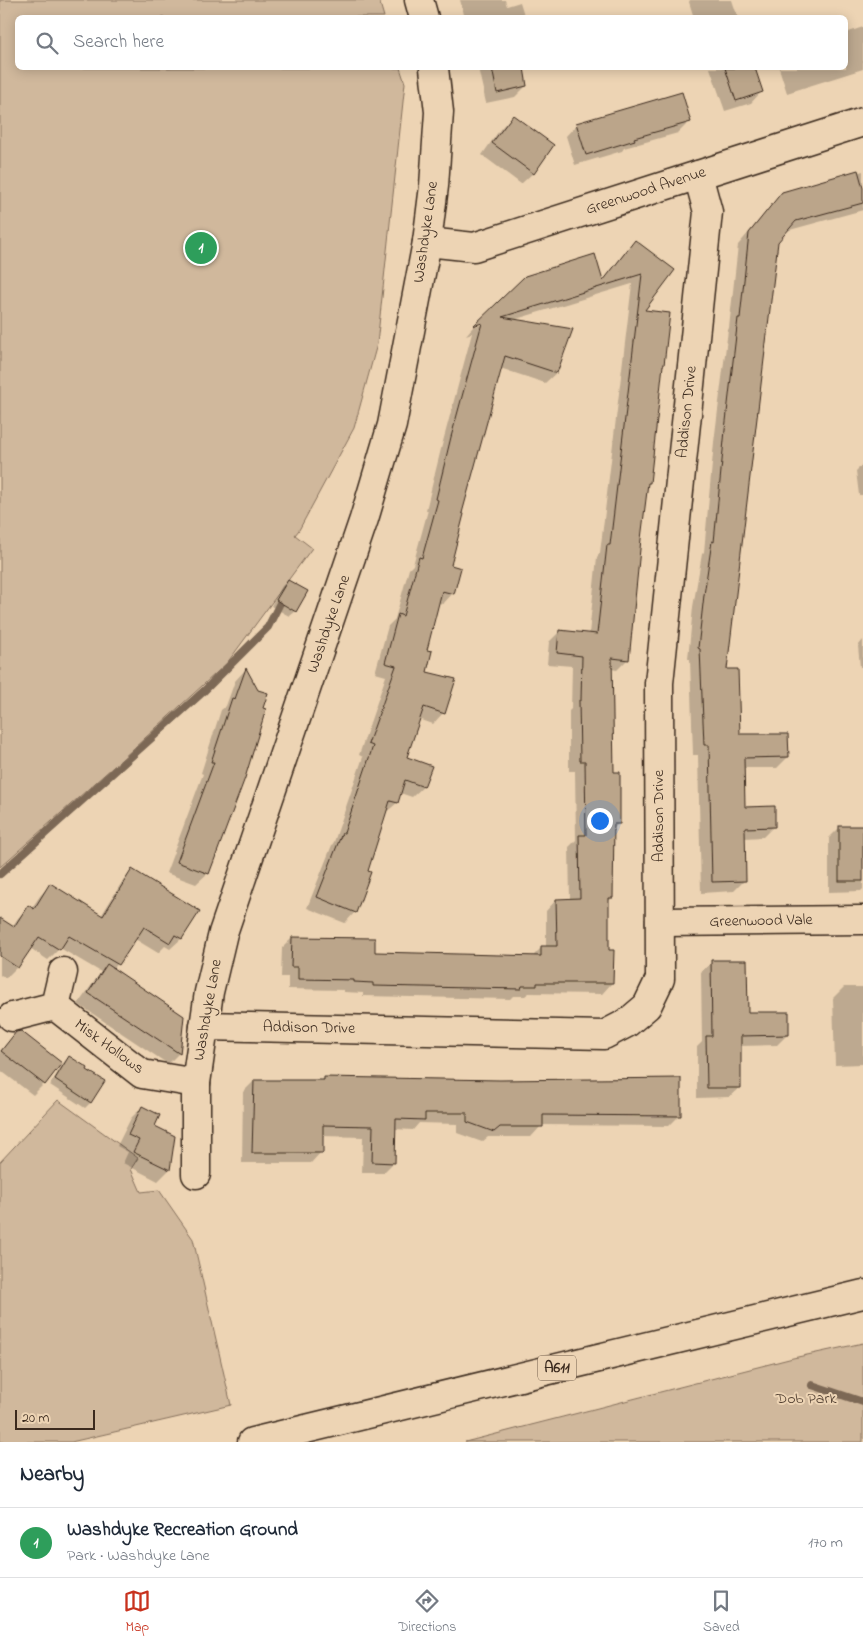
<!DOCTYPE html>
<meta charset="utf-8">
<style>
body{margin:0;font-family:"Indie Flower",sans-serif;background:#f2f2f3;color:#1f2937}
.scale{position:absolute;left:15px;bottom:12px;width:80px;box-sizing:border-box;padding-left:5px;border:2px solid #3b2a1e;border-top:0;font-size:14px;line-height:18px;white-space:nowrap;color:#3b2a1e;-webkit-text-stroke:4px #edd4b4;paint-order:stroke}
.you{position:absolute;left:599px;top:820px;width:18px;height:18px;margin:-12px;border:4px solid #fff;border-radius:50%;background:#1a73e8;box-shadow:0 0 0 8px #1a73e833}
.badge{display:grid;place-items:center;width:32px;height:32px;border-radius:50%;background:#c8321e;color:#fff;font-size:16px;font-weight:700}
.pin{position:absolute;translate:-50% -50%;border:2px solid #fff;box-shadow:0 1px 5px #0006}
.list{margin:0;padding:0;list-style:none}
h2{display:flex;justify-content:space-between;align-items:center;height:65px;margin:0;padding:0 20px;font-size:21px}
h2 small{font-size:16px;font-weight:400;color:#747a83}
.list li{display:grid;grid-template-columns:32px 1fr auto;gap:15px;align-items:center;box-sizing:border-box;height:70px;padding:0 20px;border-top:1px solid #e0e1e3}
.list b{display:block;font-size:19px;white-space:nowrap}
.list p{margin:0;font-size:16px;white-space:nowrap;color:#747a83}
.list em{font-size:16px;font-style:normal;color:#747a83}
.icon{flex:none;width:28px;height:28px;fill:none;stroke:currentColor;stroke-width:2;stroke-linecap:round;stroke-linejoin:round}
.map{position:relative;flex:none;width:863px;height:1442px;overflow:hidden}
.search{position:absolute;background:#fff;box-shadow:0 2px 12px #0003;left:15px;right:15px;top:15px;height:55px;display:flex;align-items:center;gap:12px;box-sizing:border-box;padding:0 18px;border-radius:8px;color:#747a83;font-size:19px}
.sheet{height:135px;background:#fff}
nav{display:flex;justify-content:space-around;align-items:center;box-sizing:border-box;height:70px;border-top:1px solid #e0e1e3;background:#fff;font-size:14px;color:#747a83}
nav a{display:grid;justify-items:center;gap:2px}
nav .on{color:#c8321e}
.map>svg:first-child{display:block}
</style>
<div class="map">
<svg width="863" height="1442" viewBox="0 0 863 1442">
<rect width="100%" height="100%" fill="#edd4b4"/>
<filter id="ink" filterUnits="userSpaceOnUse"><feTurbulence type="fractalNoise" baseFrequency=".02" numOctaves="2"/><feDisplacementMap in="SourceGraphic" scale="10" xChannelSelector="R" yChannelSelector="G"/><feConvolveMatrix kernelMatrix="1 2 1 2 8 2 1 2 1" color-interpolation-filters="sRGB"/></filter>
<g filter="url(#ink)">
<g fill="#d0b89c" stroke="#86715d">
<path d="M0,0h379l5,17 -366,1v50h382l5,15 -28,261 -23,84 -55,102 -4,5 17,13 -85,115 -106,97 -121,107z"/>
<path d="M58,1100l80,58 -7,11 10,23 18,-2 34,49 38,166 -160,37h-71v-280z"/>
<path d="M863,1343v99h-398l328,-84z"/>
</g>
<g fill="#0003">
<path d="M460,0h45l2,6 13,-4 5,16h-60z"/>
<path d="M690,0h42l6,18h-44l-5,-16z"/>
<path d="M863,27v42l-76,24 -8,-25h67v-35z"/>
<path d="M478,68h44l4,18 -11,11 -29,6z"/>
<path d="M710,68h44l8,23 -11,12 -26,8z"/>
<path d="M513,116l20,57 -12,11 -39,-29 19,-27z"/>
<path d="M689,122l-11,11 -54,15 -2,3 -47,14 -9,-29 11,-12z"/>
<path d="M863,171v39l-77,21 -9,11 -51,429 12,64 50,22 -11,11h-34l1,40 30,18 -11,11 -19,1 1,42 -11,11 -33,2 -3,-138h-5l-3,-96h-2l5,-52 9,-53 2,-2 10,-110 14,-112 1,-2 9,-83 44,-52z"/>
<path d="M635,242l38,29 -30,40 18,56 -15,118 -18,174 -11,11 -6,-1 1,105 7,49 -7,7v68l-4,4v49l4,32 -10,11 -73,-1 -4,3h-12l-3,3 -147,-3v-3l-19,-1v-2l-56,-1v-12h-7l1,-29 10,-10 82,15 158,4 10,-10h4v-36l10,-11h14l-1,-53 7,-7 -1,-69h-6v-60l2,-2 1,-43 -25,-2 2,-22 11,-11 29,3 8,-77 3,-4 32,-269 -119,36 59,10 -16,43 -11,10 -45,-15 -40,146 -11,52 4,27 -10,11 -5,-1 -12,47 -1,23 18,40 -10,11 -14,-5 -14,39 26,9 -8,20 -11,10 -12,-4 -3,10 -12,10 -30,99 -10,11 -38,-15 25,-63 2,-3 29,-85 -4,-2 27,-79 -11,-3 13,-47 7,-7 14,-50 4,-4 15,-55h-2l15,-61 31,-116 -6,2 7,-8 15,-4 -1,-3 115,-38 23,-30z"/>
<path d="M863,464v31h-4l-3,-24z"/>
<path d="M288,581l7,30 -6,5 -18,-10 11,-20z"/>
<path d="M863,640v27h-3l-2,-21z"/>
<path d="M245,670l-37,203 -12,11 -30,-11 37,-99 -2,-1 20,-63 5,-4 9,-25z"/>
<path d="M840,827h23v62l-2,2 -32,1v-54z"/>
<path d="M132,871l66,40 -17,28 -11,10 -5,-3 -7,7 -23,-14 -22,31 69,46 -3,37 -11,11 -90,-60 23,-32 -41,-24 -12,12 -18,-12 -13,19 -11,11 -5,-3 -1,1v-56l12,7 6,-9 11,-11 2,2 9,-13 10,-11 51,31 21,-34z"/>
<path d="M712,962l35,51 40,22 -10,10 -37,1v41l-11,10 -32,1v-51l5,-5 -1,-70z"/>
<path d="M844,987h19v77l-28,1 -2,-67z"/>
<path d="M16,1033l28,51 -11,11 -33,-25v-19z"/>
<path d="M69,1057l16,13 18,11 -13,22 -5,5 -35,-23 14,-23z"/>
<path d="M324,1078l356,37 -11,11 -127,-1 -11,12h-43l-6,5 -25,-9v-9l-38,-1 -6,7 -19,-1v33l-11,11h-21l1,-36 -42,-1v16l-10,11h-69l1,-71 11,-11h67z"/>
<path d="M142,1107l11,20 21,10 -5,33 -11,11 -35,-18 5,-11 -11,-6 14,-28z"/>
</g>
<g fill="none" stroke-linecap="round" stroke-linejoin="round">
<g stroke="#7c6855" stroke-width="8">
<path d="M0,874l204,-183 64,-64 12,-24 7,-5"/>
<path d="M812,1385l51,17"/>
</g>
</g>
<g fill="#bba58a" stroke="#3b2a1e">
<path d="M492,68h32l3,18 -30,7z"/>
<path d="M725,68h30l8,24 -27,9z"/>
<path d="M682,92l9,30 -57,16 1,2 -49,15 -10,-32z"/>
<path d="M513,115l41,30 -20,29 -42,-31z"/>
<path d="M858,170l5,18v15l-67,18 -18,21 -51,427h11l2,65h48l1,23 -45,1 1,49 30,-1v21l-30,1 1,53 -34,1 -3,-137h-5l-4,-96 -2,-1 6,-53 8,-54 2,1 11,-112 13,-112h2l9,-85 33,-41z"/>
<path d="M635,240l40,30 -30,40 25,3 -6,52h-1l-13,118h-2l-7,56 -12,121 -17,-2 2,114h6v52h-6l-1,74h-4v52h5l-1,33h-76v3h-15l-1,3 -148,-3v-3l-19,-1v-2l-56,-1v-12h-7l1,-30 83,1v14l166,4v-10h16l-1,-47 24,-1 -1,-63h7l-1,-74h-5l-1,-61h2l1,-44 -25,-3 2,-23 38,4 10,-89h3l32,-271 -140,43 71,12 -16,44 -52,-17 -43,157 2,1 -13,51 10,3 -7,26 -12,-3 -15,59 5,1 -5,21 29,7 -11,35 -21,-7 -17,50 25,9 -8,21 -19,-7 -7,23 -8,-2 -22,70 3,1 -15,41 -39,-16 25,-64h2l29,-87 -5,-2 28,-78 -11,-3 13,-49 5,2 16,-59 3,1 16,-58 -2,-1 15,-62 31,-114 -9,3 52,-50 70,-22 8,27z"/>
<path d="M288,580l20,11 -12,21 -20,-12z"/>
<path d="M246,668l12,22 10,3 -5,15 3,1 -21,69 -36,96 -32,-12 37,-100h-3l21,-64 3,1z"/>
<rect x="839" y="826" width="24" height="55"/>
<path d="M132,869l68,42 -18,28 -7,-4 -5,8 -26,-16 -25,38 -50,-29 -9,14 -21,-13 -21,31 -18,-12v-38l14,9 14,-22 6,4 16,-26 53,33z"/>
<path d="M711,960h36l1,52h41v23l-48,1v52h-34l-1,-52h6z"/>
<path d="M107,964l77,52 -4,38 -92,-61z"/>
<path d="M21,1031l41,32 -17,22 -44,-34 15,-19z"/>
<path d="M69,1056l19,12 -1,2 18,11 -14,22 -36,-24z"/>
<path d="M324,1077l176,3 181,-2v38l-138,-1v12h-43l-6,5 -27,-10v-9h-42v7l-29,-1 -1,44 -23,-1 1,-36 -50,-1v28h-71l2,-73h70z"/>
<path d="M142,1106l18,9 -5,11 20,10 -5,34 -37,-18 6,-12 -11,-5z"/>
</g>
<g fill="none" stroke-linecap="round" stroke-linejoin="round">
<g stroke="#3b2a1e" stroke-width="31">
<g id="street">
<path d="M419,0l5,18"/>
<path d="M427,242l47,5 389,-125"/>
<path d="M660,922l203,-2"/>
<path d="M55,1006l87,68 54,9"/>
<path d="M12,1017l43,-11 8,-34"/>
<path d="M204,1026l400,9 23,-12 20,-17 13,-27 -1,-296 49,-471 -10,-37"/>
<path d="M196,1174v-91l13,-91 14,-59 141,-414 28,-94 35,-183 7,-56 5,-74 -5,-44"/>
</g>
</g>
<g stroke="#3b2a1e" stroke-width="31">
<path id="primary" d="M252,1442l611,-148"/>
</g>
<use href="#street" stroke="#edd4b4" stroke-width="28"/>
<use href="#primary" stroke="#edd4b4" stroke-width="28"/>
</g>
</g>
<g text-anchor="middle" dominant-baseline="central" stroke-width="4" stroke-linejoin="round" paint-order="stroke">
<rect fill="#edd4b4" stroke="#705d4b" stroke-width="1" x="538" y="1355.5" width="38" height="25" rx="4"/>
<g font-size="15" font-weight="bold" fill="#3b2a1e">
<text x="557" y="1368">A611</text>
</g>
<g font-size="16" fill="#3b2a1e" stroke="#edd4b4">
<text transform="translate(646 191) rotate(-18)">Greenwood Avenue</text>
<text transform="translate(426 232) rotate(-82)">Washdyke Lane</text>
<text transform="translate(687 412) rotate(-84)">Addison Drive</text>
<text transform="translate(329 624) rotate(-71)">Washdyke Lane</text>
<text transform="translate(659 816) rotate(-90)">Addison Drive</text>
<text transform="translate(761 921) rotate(-1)">Greenwood Vale</text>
<text transform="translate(208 1010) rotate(-80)">Washdyke Lane</text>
<text transform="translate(309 1028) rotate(1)">Addison Drive</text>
<text transform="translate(109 1047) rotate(36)">Misk Hollows</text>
</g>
<g font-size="16" fill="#513f31" stroke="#edd4b4">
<text x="806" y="1399">Dob Park</text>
</g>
</g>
</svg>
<div class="scale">20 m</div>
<div class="you"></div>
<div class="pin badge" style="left:201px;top:248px;background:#2e9e5b">1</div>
<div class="search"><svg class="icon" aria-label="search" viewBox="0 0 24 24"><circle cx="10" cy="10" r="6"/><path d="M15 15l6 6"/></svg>Search here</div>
</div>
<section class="sheet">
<h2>Nearby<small></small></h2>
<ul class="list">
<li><span class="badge" style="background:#2e9e5b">1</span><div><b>Washdyke Recreation Ground</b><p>Park · Washdyke Lane</p></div><em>170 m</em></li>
</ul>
</section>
<nav>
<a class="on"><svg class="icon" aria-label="map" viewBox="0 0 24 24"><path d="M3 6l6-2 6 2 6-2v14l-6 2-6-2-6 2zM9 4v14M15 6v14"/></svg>Map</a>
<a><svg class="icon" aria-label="directions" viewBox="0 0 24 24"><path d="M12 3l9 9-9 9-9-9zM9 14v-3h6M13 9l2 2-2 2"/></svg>Directions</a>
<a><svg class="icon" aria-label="saved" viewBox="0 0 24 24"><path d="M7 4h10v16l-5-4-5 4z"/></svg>Saved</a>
</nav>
